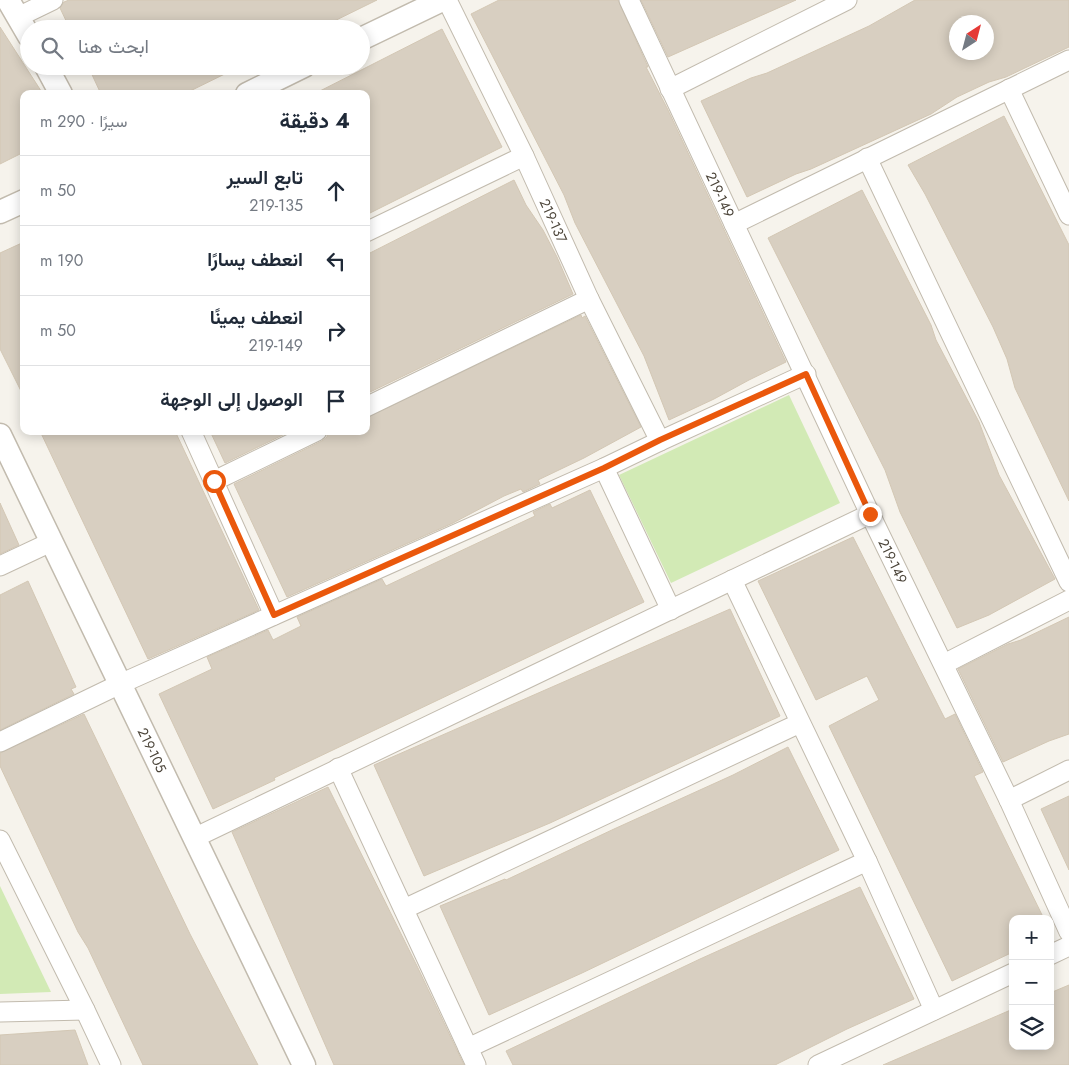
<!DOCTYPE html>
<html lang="ar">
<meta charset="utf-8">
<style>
body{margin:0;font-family:Jost,Vazirmatn,sans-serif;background:#f6f6f7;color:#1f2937;direction:rtl}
.controls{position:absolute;right:15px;bottom:15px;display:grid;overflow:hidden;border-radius:10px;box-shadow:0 2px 12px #0003}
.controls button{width:45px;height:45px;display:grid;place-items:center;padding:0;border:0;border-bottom:1px solid #e0e1e3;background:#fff;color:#1f2937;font:25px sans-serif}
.compass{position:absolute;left:949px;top:15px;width:45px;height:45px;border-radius:50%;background:#fff;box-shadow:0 2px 12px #0003;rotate:36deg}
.stop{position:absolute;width:15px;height:15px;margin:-11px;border:4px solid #ea580c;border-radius:50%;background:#fff}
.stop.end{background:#ea580c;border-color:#fff;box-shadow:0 1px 5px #0008}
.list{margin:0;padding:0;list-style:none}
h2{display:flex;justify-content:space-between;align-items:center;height:65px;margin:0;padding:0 20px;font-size:21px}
h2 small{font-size:16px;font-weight:400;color:#747a83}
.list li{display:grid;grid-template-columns:32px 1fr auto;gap:15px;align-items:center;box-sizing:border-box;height:70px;padding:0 20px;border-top:1px solid #e0e1e3}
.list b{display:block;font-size:19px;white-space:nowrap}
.list p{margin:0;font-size:16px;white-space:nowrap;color:#747a83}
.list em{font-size:16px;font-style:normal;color:#747a83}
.icon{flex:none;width:28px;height:28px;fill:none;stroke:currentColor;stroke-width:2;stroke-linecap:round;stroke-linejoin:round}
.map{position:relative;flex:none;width:1069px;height:1065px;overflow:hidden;direction:ltr}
.search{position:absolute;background:#fff;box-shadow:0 2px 12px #0003;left:20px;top:20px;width:350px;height:55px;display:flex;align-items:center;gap:12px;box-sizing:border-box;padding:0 18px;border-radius:28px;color:#747a83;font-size:19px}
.panel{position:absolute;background:#fff;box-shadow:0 2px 12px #0003;left:20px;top:90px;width:350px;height:345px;border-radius:10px;direction:rtl}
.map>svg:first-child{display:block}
</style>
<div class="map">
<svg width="1069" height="1065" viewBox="0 0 1069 1065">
<rect width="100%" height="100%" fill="#f6f3ec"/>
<g fill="#d2eab5">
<path d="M789,395l51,108 -169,80 -52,-108z"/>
<path d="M0,886l51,106 -51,2z"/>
</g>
<g fill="#d8cfc1" stroke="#d3c7b4" fill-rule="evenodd">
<path d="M69,0h308l-59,29h-248l-10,-21 4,-6z"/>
<path d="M499,0h119l30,67h-2l22,43 118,252 -37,18 -35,19 -45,21 -25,-64 -69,-133 -11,-28 -93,-181z"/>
<path d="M641,0h155l-128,57z"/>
<path d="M915,0h154v47l-63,30 -17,5 -32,15 -26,17 -120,55 -15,5 -49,23 -46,-96 50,-23 16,-5 102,-47zM956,22h30v30h-30z"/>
<path d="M0,27l43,67h-19v58l-24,12z"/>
<path d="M442,29l60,118 -136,68v-121h-52z"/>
<path d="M88,66h153l-57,28h-83z"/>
<path d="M1004,116l65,129v256l-54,-113 -8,-29 -14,-32 -68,-133 -17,-29z"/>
<path d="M514,180l12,25 17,25 14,27 16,37 -207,100v-139z"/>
<path d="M862,190l69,135 5,15 43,82 20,53 56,104 -66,36 -32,13 -57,-116 -15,-42 -117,-232z"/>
<path d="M24,242v155l-24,-48v-96z"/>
<path d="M581,315l1,3 3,-2 56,111 -57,31 -46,22 2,4 -17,8 -2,-3 -17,7 -51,27 -166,74 -53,-113 88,-43 5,-4 1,-6h38v-13z"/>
<path d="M40,431h135l84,179 -111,49z"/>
<path d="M210,431h81l-66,32z"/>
<path d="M590,490l54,112 -370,176 1,2 -62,29 -54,-115 53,-25 -5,-12 61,-27 5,10 28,-14 -4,-9 85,-38 4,7 149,-70 -2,-4 17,-8 2,4z"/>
<path d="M0,503l19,42 -19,9z"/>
<path d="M853,537l92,182 10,-5 28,58 -9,4 70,143h-31v33l-61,29 -123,-255 50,-26 -12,-24 -51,24 -58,-119z"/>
<path d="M28,581l48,106 -5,2 3,5 -74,36v-135z"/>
<path d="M730,609l50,107 -230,107 -126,53 -50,-111z"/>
<path d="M1069,617v117l-20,7 -46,21 -45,-93 50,-25 13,-4z"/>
<path d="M84,714l106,220 68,131h-115l-55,-117 -10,-16 -78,-166v-13z"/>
<path d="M788,747l51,103 -257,123 -93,42 -49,-109 65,-27 1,1 108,-51 119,-54z"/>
<path d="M328,787l89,179 47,99h-130l-102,-233z"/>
<path d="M1069,796v74l-28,-61z"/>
<path d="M860,887l54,112 -67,30 -72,36h-262l-7,-14 194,-92z"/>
<path d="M1069,985v80h-186l130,-56v37h37v-53z"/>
<path d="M75,1030l13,35h-88v-30z"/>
</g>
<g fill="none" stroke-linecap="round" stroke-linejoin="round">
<g stroke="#c2bbae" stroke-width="21">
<g id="minor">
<path id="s1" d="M447,0l77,156 65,143 71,142"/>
<path id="s2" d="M629,0l241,514 139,286 60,132"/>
<path d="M18,17l35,-17"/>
<path d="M670,89l177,-89"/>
<path d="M1009,89l60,126"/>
<path d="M867,158l202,424"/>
<path d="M734,224l335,-164"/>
<path d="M366,232l158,-76"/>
<path d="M366,407l223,-108"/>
<path d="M191,431l83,184"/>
<path d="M604,468l67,142"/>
<path d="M214,481l103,-50"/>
<path d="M0,566l51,-24"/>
<path d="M732,580l135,281 67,149"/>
<path d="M944,664l125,-64"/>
<path d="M0,742l120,-58 484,-216 56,-27 146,-67"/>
<path d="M338,768l138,297"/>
<path d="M1009,800l60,-30"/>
<path d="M194,838l676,-324"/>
<path d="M0,840l85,170 26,55"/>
<path d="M404,909l396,-186"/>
<path d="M1050,955l19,-9"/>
<path d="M0,1012l85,-2"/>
<path d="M468,1048l399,-187"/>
<path d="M818,1065l195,-92"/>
</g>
</g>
<g stroke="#c2bbae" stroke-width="25">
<g id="tertiary">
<path d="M8,0l21,36"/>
<path d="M361,39l81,-39"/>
<path d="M46,66l15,28"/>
<path d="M247,94l57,-28"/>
<path d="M0,212l24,-11"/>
<path id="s3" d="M0,435l304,630"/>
</g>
</g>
<use href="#minor" stroke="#fff" stroke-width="19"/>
<use href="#tertiary" stroke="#fff" stroke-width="22"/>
</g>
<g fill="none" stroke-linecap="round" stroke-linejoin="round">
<path stroke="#ea580c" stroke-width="6" d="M214,481l60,134 330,-147 56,-28 146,-66 64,140"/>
</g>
<g text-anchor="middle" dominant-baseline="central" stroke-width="4.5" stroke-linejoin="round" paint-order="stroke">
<g font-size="14" fill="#4b4439" stroke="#fff">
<text stroke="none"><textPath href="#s2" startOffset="215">219-149</textPath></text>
<text stroke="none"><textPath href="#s1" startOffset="245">219-137</textPath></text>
<text stroke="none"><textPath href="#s2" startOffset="620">219-149</textPath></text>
<text stroke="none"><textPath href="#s3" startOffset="350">219-105</textPath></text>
</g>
</g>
</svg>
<div class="controls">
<button>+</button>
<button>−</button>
<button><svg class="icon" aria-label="layers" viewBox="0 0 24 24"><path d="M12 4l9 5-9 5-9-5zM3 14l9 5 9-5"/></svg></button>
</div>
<svg class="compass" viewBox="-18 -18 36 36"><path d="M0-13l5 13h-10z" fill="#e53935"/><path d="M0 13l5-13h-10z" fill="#747a83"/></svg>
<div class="stop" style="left:214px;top:481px"></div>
<div class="stop end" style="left:870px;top:514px"></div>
<div class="search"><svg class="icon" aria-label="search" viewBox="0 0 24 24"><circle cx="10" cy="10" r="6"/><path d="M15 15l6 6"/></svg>ابحث هنا</div>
<section class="panel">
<h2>4 دقيقة<small>سيرًا · 290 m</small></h2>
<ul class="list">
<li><svg class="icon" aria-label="ahead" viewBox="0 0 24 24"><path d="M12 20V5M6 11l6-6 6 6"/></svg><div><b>تابع السير</b><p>219-135</p></div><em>50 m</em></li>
<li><svg class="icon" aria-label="left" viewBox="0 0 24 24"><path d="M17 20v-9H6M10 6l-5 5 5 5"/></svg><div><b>انعطف يسارًا</b></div><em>190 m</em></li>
<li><svg class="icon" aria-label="right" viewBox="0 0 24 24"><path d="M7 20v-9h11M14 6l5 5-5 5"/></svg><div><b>انعطف يمينًا</b><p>219-149</p></div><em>50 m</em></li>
<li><svg class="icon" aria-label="arrive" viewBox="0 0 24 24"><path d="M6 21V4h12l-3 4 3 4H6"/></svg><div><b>الوصول إلى الوجهة</b></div></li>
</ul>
</section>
</div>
